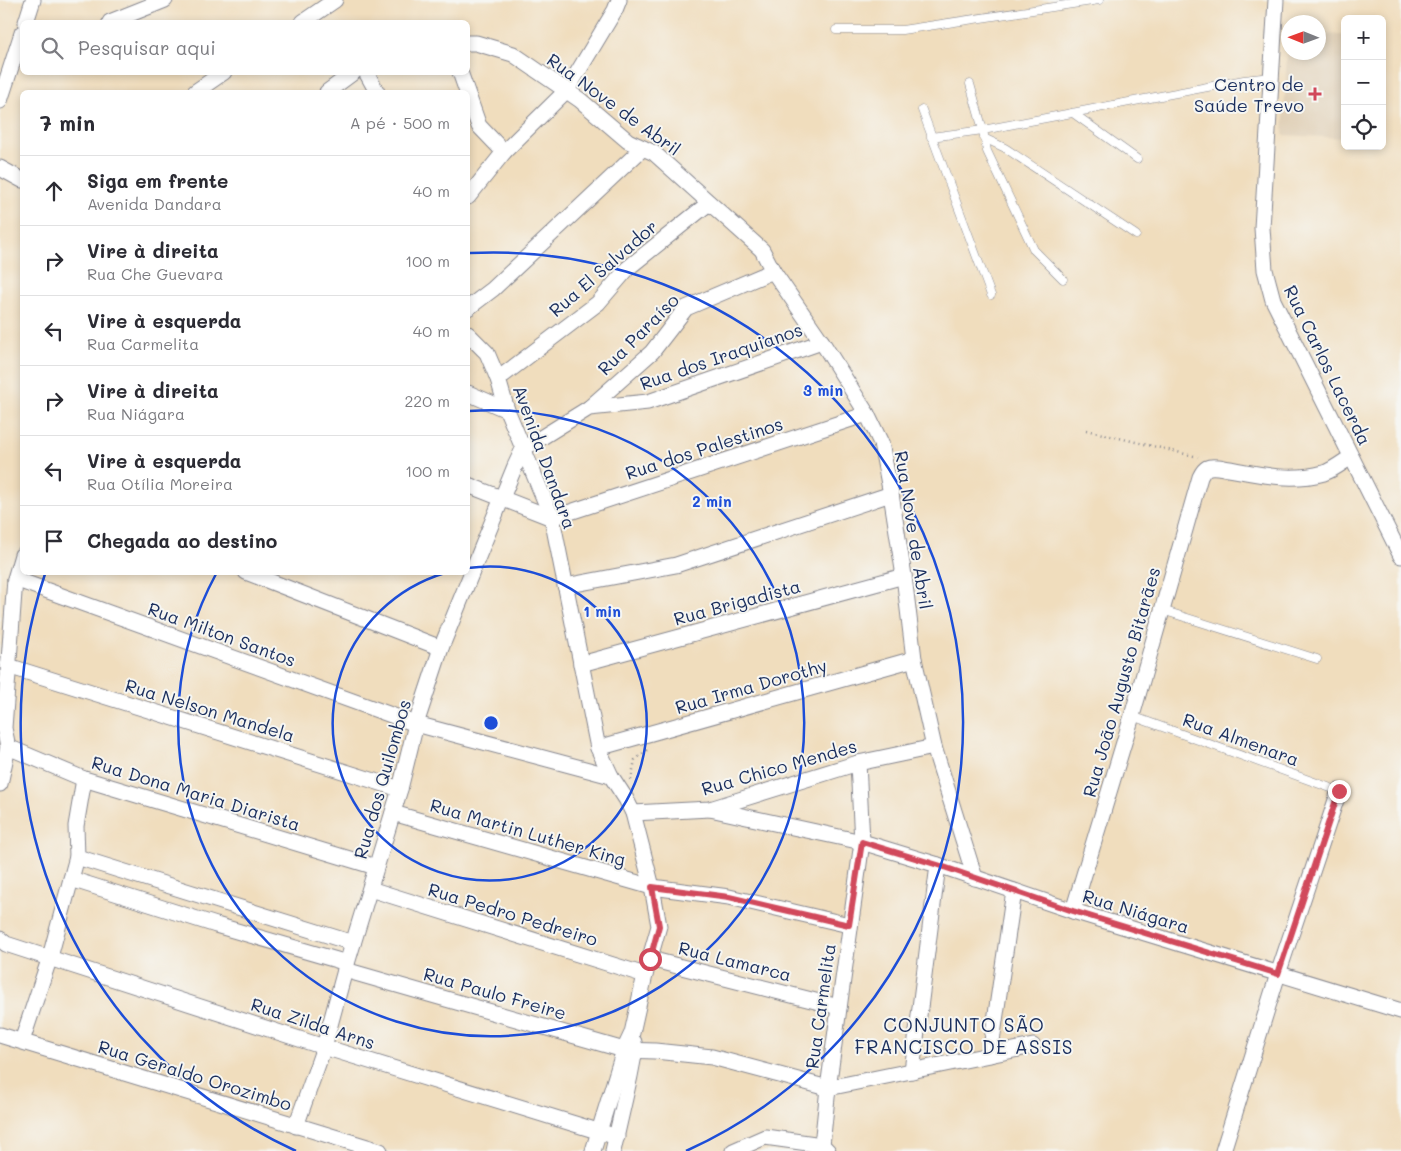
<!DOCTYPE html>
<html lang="pt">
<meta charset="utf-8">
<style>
body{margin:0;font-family:Mali,sans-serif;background:#f7f7f7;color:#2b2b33}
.controls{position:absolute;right:15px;top:15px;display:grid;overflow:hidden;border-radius:8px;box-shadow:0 2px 8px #0003}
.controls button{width:45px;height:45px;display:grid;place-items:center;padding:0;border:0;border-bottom:1px solid #e1e1e2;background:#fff;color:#2b2b33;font:25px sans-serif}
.compass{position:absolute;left:1281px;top:15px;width:45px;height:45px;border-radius:50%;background:#fff;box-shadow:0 2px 8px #0003;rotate:271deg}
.stop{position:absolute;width:15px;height:15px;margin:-11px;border:4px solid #d1495b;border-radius:50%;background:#fff}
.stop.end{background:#d1495b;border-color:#fff;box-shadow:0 1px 5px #0008}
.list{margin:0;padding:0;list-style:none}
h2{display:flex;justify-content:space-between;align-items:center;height:65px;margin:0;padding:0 20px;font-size:21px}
h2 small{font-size:16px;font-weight:400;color:#7c7c81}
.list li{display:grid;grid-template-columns:32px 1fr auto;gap:15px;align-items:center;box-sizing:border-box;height:70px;padding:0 20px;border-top:1px solid #e1e1e2}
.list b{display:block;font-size:19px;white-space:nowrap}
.list p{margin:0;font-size:16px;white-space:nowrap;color:#7c7c81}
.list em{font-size:16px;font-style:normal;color:#7c7c81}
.icon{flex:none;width:28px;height:28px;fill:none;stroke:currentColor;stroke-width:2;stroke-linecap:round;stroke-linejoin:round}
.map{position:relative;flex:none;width:1401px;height:1151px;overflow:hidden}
.search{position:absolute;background:#fff;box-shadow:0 2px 8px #0003;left:20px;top:20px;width:450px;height:55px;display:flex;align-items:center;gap:12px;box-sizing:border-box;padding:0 18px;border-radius:8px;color:#7c7c81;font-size:19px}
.panel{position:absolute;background:#fff;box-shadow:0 2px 8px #0003;left:20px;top:90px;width:450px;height:485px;border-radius:8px}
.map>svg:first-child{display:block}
</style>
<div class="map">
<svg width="1401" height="1151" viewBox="0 0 1401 1151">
<rect width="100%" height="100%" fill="#f6f6f2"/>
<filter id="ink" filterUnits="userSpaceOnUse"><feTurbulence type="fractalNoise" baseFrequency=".02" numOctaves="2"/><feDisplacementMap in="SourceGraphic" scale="10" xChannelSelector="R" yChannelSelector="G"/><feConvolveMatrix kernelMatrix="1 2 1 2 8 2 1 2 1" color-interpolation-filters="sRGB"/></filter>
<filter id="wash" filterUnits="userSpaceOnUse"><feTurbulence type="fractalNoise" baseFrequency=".0096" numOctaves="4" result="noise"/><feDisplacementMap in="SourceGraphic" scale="20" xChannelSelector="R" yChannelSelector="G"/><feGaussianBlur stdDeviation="1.12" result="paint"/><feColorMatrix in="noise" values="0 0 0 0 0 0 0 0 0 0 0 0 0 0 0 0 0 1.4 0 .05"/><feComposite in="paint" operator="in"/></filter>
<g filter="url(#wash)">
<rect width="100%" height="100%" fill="#f0ddbd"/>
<path fill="#dfceb4" d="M1288,32v20h30l1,-18 26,1v103l-62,-3z"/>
</g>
<g filter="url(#ink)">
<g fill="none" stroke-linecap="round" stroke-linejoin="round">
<g stroke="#86868e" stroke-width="9">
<g id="service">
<path d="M836,30h66l197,-30"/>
<path d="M922,110l69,185"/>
<path d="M1073,113l64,46"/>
<path d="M931,137l52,-7 -13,-46"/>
<path d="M984,138l21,10 131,87"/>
<path d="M1063,279l-29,-29 -47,-99 -4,-21 261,-50 27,-3"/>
<path d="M1162,610l155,49"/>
<path d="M1132,716l207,75"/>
</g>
</g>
<g stroke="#86868e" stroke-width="17">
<g id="minor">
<path d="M1276,0l-14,228 3,42 8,30 128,256"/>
<path d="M26,22l7,-22"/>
<path d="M110,22l55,-22"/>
<path d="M303,22l32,-22"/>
<path d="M468,43h8l37,11 67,46 48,41 26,12 108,97 11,21 49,71 45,72 14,29 10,51 13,82 10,83 20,88 41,131"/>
<path d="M366,72l11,20"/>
<path d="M460,72l19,54 25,26"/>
<path d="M195,92l29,-20"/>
<path d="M327,92l27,-20"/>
<path d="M0,101l22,-68"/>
<path d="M0,168l22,12"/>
<path d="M468,197l36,-45 63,-62 48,-80 4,-10"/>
<path d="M468,308l25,-19 150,-141"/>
<path d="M468,334l19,19 11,26 9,31 45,108 46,230 13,28 15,23 7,14 19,74 7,39 -14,49 -13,58 -8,17 -31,101"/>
<path d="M498,379l100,-76 30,-35 81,-65"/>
<path d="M468,393l39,17"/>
<path d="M589,408l63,-56 34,-44 87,-37"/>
<path d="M468,485l84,33 315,-104"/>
<path d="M246,572l195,76"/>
<path d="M15,579l401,145 195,52"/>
<path d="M565,586l111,-21 215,-71"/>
<path d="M581,664l323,-88"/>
<path d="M8,666l392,123"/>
<path d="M8,747l76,32 292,88"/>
<path d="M598,748l316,-89"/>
<path d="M0,784l8,-37 -4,-19 11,-149 7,-24"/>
<path d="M710,809l152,33 76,23 135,46 328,100"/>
<path d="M393,813l259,74 77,10 120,28"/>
<path d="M633,813l77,-4 148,-46 76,-16"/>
<path d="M77,857l276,86"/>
<path d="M71,879l145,46 131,38"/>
<path d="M370,889l275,86"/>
<path d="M1073,911l59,-195 68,-239c5,-10 8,-11 18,-10 36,6 70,16 106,6 9,-3 19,-11 27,-16"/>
<path d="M0,939l6,5 318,103 293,90"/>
<path d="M650,959l189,48"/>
<path d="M345,970l279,80 31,1 57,6 116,31 205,-42"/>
<path d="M0,1035l380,116"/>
<path d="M22,1041l28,-84 21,-78 6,-22 -1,-31 8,-47"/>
<path d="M990,1055l24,-164"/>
<path d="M912,1071l26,-206"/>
<path d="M296,1126l28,-79 21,-77 55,-181 16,-65 25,-76 74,-182 8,-17 66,-41 59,-6 174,-60"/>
<path d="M822,1145l6,-57 34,-246 -4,-79"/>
<path d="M613,1151l17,-75 5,-26 -1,-8"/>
<path d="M733,1151l32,-14 57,8 6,6"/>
<path d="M1223,1151l55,-177 61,-183"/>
</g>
</g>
<g stroke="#86868e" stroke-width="2.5" stroke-dasharray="1 4" stroke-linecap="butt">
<path d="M1086,430l112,27"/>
<path d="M631,780l4,-20 13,-11"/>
</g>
<use href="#service" stroke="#fff" stroke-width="8"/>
<use href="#minor" stroke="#fff" stroke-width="15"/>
</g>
</g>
<g fill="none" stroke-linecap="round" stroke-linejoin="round" filter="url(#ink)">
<path stroke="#d1495b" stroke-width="6" d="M650,959l9,-33 -7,-39 77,10 120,28 13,-83 76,23 135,46 205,63 61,-183"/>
</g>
<g fill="none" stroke="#1d4ed8" stroke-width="2.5">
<path d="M468 568A157 157 0 1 1 445 573"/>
<path d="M469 411A313 313 0 1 1 216 574"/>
<path d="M296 1151A470 470 0 0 1 45 574M470 253A470 470 0 0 1 686 1151"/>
</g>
<path fill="#d1495b" stroke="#f6f6f2" stroke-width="2" d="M1312.5 86.5h5v5h5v5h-5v5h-5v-5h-5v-5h5z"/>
<g text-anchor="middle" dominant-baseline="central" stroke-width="4" stroke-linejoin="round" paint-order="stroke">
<g font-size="18" fill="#1b2f5e" stroke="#f6f6f2" text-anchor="end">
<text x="1304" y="84">Centro de<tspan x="1304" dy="21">Saúde Trevo</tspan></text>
</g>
<g font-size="18" fill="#1b2f5e" stroke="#f6f6f2">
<text transform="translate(614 104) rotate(36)">Rua Nove de Abril</text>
<text transform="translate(603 268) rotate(-41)">Rua El Salvador</text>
<text transform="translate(638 334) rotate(-45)">Rua Paraíso</text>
<text transform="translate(721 356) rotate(-19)">Rua dos Iraquianos</text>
<text transform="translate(1328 365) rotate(64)">Rua Carlos Lacerda</text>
<text transform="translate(704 448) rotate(-18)">Rua dos Palestinos</text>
<text transform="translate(545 457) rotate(70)">Avenida Dandara</text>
<text transform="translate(914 530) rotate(81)">Rua Nove de Abril</text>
<text transform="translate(737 602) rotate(-15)">Rua Brigadista</text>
<text transform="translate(222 634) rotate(20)">Rua Milton Santos</text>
<text transform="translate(1121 682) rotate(-74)">Rua João Augusto Bitarães</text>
<text transform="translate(751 686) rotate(-16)">Rua Irma Dorothy</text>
<text transform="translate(210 710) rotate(17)">Rua Nelson Mandela</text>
<text transform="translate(1241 739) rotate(20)">Rua Almenara</text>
<text transform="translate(779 767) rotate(-16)">Rua Chico Mendes</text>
<text transform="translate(382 779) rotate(-74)">Rua dos Quilombos</text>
<text transform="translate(196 793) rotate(17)">Rua Dona Maria Diarista</text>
<text transform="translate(528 832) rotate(16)">Rua Martin Luther King</text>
<text transform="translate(1136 911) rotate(17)">Rua Niágara</text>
<text transform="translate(513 914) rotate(17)">Rua Pedro Pedreiro</text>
<text transform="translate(735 961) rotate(14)">Rua Lamarca</text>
<text transform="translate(495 993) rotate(16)">Rua Paulo Freire</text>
<text transform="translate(820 1006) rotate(-82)">Rua Carmelita</text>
<text transform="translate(313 1023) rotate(18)">Rua Zilda Arns</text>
<text transform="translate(195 1075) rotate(17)">Rua Geraldo Orozimbo</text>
</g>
<g font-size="19" letter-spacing="1" fill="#1b2f5e" stroke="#f6f6f2">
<text x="964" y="1024">CONJUNTO SÃO<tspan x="964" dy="22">FRANCISCO DE ASSIS</tspan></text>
</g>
</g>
<circle cx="491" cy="723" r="8" fill="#1d4ed8" stroke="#f6f6f2" stroke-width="2.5"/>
<g font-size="15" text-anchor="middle" font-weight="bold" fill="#1d4ed8" stroke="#f6f6f2" stroke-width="4" stroke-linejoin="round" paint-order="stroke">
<text x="823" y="396">3 min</text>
<text x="712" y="507">2 min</text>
<text x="602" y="617">1 min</text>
</g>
</svg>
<div class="controls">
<button>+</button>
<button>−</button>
<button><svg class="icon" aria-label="locate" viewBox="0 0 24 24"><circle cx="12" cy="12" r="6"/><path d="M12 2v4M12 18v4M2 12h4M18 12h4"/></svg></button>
</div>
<svg class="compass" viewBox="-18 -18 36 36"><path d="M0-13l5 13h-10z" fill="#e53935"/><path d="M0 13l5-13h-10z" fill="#7c7c81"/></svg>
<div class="stop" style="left:650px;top:959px"></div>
<div class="stop end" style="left:1339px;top:791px"></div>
<div class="search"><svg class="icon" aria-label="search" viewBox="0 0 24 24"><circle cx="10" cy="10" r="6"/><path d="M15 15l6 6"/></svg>Pesquisar aqui</div>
<section class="panel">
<h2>7 min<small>A pé · 500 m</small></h2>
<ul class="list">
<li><svg class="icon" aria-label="ahead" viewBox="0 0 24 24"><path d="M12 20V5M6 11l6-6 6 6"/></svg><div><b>Siga em frente</b><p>Avenida Dandara</p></div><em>40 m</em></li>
<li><svg class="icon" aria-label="right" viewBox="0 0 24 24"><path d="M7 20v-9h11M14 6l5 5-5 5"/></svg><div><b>Vire à direita</b><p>Rua Che Guevara</p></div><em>100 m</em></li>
<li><svg class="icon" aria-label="left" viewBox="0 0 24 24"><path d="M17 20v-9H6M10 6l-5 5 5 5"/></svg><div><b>Vire à esquerda</b><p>Rua Carmelita</p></div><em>40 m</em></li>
<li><svg class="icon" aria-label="right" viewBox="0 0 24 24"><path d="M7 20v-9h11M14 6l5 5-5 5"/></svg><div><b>Vire à direita</b><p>Rua Niágara</p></div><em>220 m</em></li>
<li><svg class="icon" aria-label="left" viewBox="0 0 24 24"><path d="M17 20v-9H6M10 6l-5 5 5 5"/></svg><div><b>Vire à esquerda</b><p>Rua Otília Moreira</p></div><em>100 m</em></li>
<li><svg class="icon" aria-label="arrive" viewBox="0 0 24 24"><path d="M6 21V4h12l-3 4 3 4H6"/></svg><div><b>Chegada ao destino</b></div></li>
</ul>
</section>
</div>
